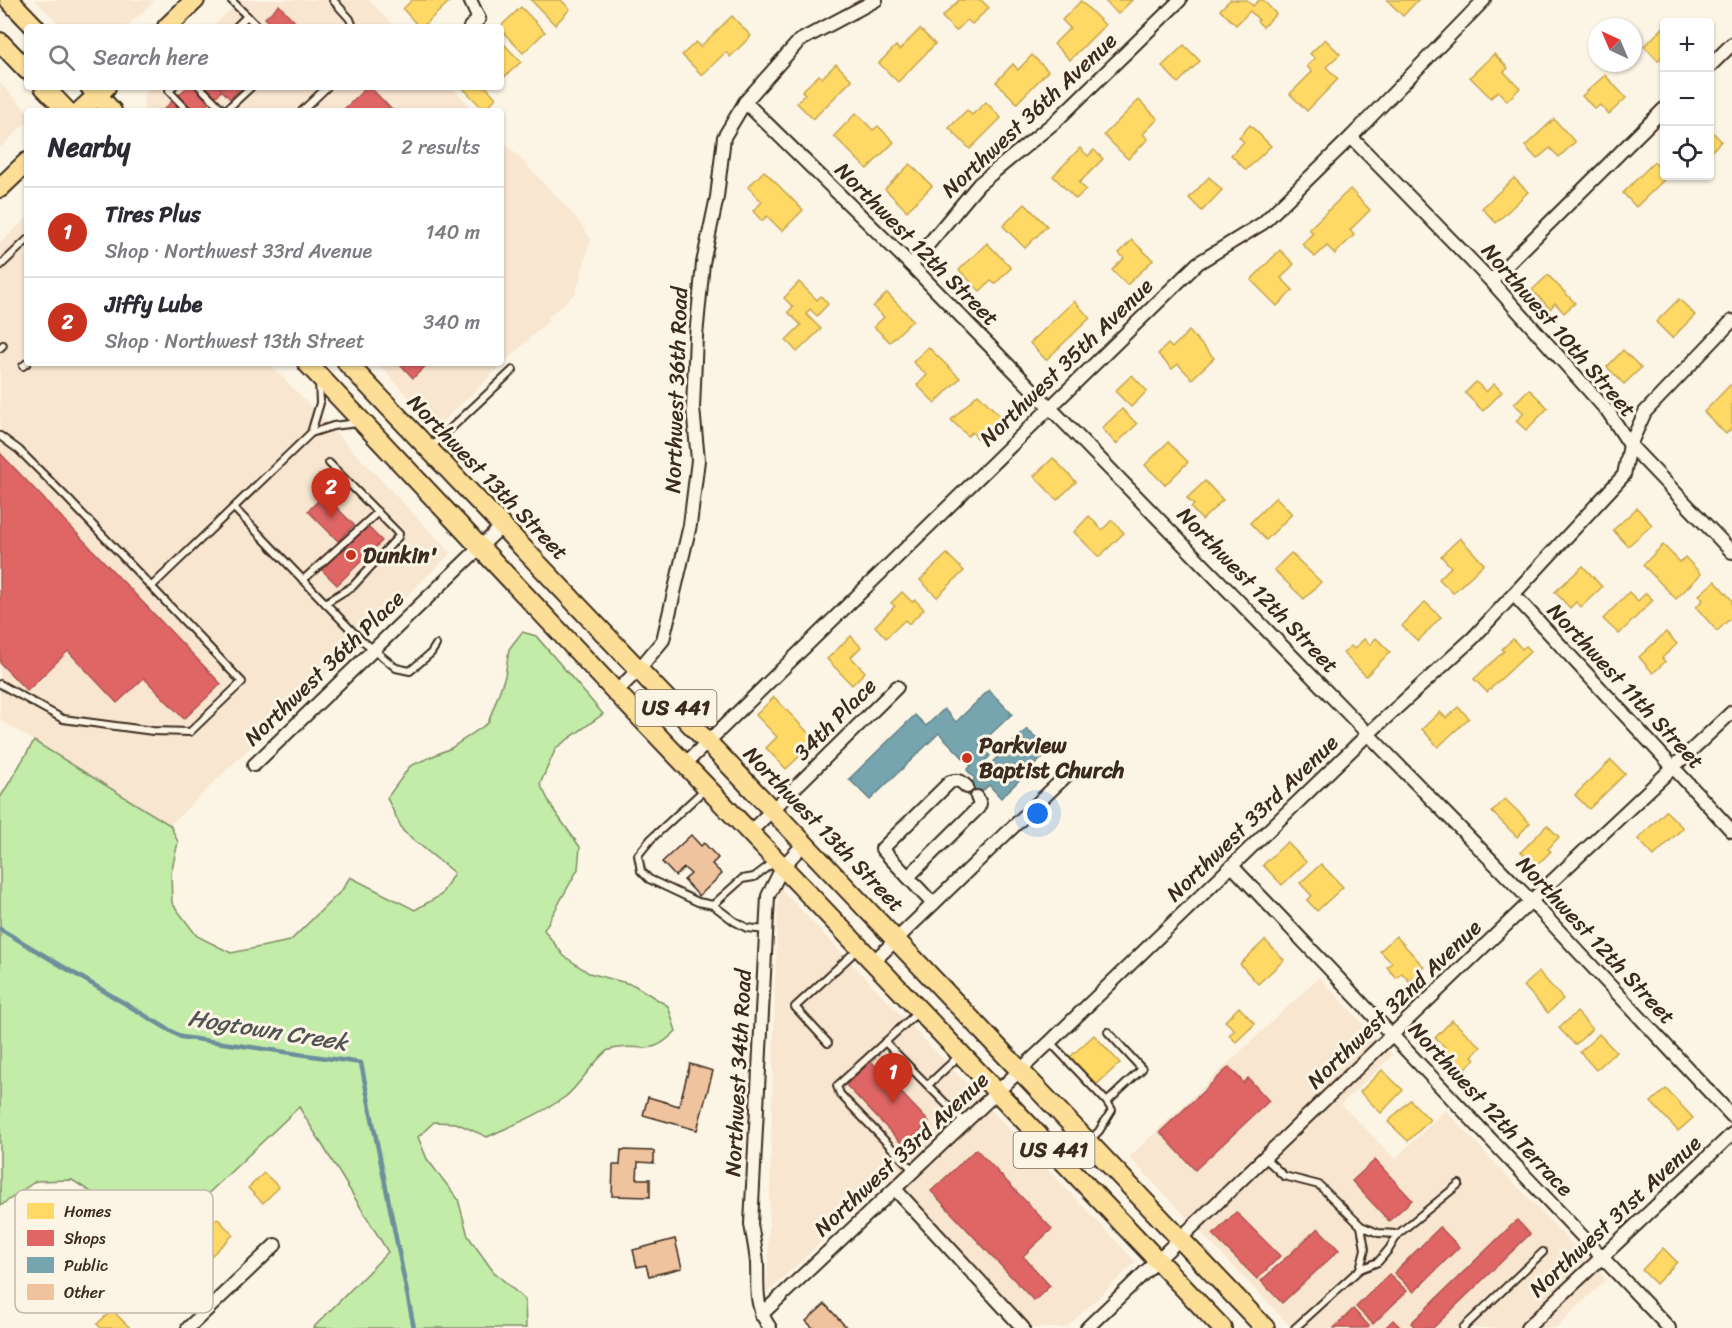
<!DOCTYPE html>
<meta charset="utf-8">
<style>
body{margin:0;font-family:Sriracha,sans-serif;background:#f2f2f3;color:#2b2b33}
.controls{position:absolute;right:18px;top:18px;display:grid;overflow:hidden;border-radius:6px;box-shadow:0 2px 4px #0004}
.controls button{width:54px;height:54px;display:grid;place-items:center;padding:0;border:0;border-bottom:2px solid #e1e1e2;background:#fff;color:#2b2b33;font:30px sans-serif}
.compass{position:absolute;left:1588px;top:18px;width:54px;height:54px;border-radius:50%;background:#fff;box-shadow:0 2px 4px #0004;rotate:316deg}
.you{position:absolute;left:1038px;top:814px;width:21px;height:21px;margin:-15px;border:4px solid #fff;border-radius:50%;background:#1a73e8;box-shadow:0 0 0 9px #1a73e833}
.badge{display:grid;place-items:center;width:39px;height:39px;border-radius:50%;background:#c8321e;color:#fff;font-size:20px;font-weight:700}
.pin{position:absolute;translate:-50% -50px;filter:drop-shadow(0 2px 3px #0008)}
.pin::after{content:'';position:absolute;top:32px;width:21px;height:18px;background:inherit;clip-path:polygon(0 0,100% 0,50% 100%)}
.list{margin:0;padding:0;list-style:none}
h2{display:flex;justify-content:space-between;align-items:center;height:78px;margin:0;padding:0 24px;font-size:26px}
h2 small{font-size:20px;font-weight:400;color:#7c7c81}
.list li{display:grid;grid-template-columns:39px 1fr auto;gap:18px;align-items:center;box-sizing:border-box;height:90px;padding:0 24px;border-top:2px solid #e1e1e2}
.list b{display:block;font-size:22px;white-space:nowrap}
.list p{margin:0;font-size:20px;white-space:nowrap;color:#7c7c81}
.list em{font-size:20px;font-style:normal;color:#7c7c81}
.icon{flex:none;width:33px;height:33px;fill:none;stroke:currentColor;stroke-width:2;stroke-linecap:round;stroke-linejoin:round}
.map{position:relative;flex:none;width:1732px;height:1328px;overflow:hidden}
.search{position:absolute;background:#fff;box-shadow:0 2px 4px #0004;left:24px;top:24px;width:480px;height:66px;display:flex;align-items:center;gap:15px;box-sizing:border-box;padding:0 21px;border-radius:6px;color:#7c7c81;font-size:22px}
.panel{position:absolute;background:#fff;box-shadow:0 2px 4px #0004;left:24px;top:108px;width:480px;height:258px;border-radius:6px}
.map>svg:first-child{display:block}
</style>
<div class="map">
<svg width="1732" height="1328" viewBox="0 0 1732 1328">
<rect width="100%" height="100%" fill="#fcf5e5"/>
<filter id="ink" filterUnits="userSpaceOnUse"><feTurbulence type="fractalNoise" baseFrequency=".0167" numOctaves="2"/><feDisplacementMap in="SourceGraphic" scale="12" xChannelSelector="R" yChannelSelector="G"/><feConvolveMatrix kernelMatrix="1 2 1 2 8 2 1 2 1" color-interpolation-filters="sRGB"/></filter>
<g filter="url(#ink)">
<g fill="#f8e6d0">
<path d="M35,0h120l-28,27h-65z"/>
<path d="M240,0h129l26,27h-183z"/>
<path d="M0,83l27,28v11l-27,26z"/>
<path d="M150,87h302l23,24h-331v-16z"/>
<path d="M501,138l72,76 18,25 -15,54 -28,24v4l-112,107 -58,-65h123z"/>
<path d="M27,218v145h242l182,190 -281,272 -170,-105v-477z"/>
<path d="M778,886l358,376 -70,66h-39l-139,-149 -121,114z"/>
<path d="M1319,977l74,78 -52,49 54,55 50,-49 161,170 -51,48h-263l-163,-171z"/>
</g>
<path fill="#c2eca8" stroke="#7e8b63" stroke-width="1.5" d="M522,632l14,4 67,78 -47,34 -16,36 13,25 27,38 -2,22 -34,61 20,26 25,17 45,12 34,21 8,25c-29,30 -35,9 -67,19 -11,4 -31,38 -44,47 -24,17 -52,28 -78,40l-31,-14 -22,-1 -16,15 9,22 31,40 10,37 25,35 32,29 1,28h-213l75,-76 -89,-145 -147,140 -45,-45 -35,-22 -36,1 -36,25v-408l34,-57 136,84 8,17 -7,31 1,30 25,33 34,17 59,-12 52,-51 8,-13 65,33 26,-15 13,-22 -51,-42 -16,-33 23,-32 41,-18 37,-25 17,-47 4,-27z"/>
<g fill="#ffd966" stroke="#c4a450" stroke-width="1.5">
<path d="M412,0h37l1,1 -28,26h-3l-16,-18z"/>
<path d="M531,0h30l9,9 -15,16z"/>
<path d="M959,0h22l8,8 -17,16 -5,-4 -11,11 -14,-14z"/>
<path d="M1104,0h28l-14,14z"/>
<path d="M1230,0h17l6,6 6,-6h4l13,14 -13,13 -6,-6 2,-1 -9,-9 -14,14 -16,-15z"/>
<path d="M1387,0h31l-15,16z"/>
<path d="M1081,1l24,24 -35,35 -16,-16 16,-16 -8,-8z"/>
<path d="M521,7l24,25 -22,21 -22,-23 -1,-3z"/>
<path d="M732,16l19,20 -21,21 -4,-5 -24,23 -20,-20 14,-13 4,5z"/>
<path d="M1664,27v27l-6,7 -14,-15z"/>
<path d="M920,29l15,15 -37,38 -19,-19 17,-17 3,4z"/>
<path d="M1325,39l15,15 -14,13 12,12 -31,32 -17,-17 22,-22 -5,-6 8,-8 -5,-4z"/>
<path d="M501,41l20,21 -20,18z"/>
<path d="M1184,45l16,16 -22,22 -16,-17z"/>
<path d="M1494,54l14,14 -4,4 16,16 -13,13 -9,-10 -7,7 -21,-21z"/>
<path d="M1032,55l16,16 -31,32 -21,-21 17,-18 5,6z"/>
<path d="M836,64l16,16 -39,39 -16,-16 8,-9 -3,-3 17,-16 3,3z"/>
<path d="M1605,75l21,23 -17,16 -9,-9 -5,4 -13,-13z"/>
<path d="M462,87h24l10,11 -12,12z"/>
<path d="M1139,100l19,19 -15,15 5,5 -20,20 -24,-24z"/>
<path d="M986,102l15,16 -31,31 -21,-21 18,-18 5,5z"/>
<path d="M856,113l17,17 5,-4 16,16 -27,27 -33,-33z"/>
<path d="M1554,119l21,23 -16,15 -9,-9 -13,11 -12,-13z"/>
<path d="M1250,125l21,21 -25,24 -15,-15 13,-13 -5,-5z"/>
<path d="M1710,129l11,12 -11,12z"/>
<path d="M1080,148l8,8 6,-6 9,9 -24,24 7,6 -10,10 -23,-23z"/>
<path d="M1654,162l10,11v3h4l-32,31 -13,-14z"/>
<path d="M910,164l22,22 -25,25 -22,-22z"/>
<path d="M764,171l39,39 -21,21 -15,-15 -5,5 -9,-10 9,-9 -14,-15z"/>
<path d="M1209,177l13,13 -20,21 -13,-13z"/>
<path d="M1514,178l14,14 -32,31 -14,-15z"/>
<path d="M1350,189l20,21 -20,20 4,5 -19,19 -8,-8 -12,11 -13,-13 11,-11 -4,-4z"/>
<path d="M1025,204l22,22 -22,22 -22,-22z"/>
<path d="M1132,240l21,20 -26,25 -15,-15 12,-12 -5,-5z"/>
<path d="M987,243l24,25 -16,16 -4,-3 -11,10 -21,-21z"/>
<path d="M1280,250l14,14 -13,14 12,12 -16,16 -26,-26z"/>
<path d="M1548,275l27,28 -11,10 -9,-10 -5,6 -18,-19z"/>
<path d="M799,282l18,18 4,-4 7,8 -11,12 -7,-7 -4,5 15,15 -24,23 -11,-12 15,-15 -13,-13 5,-5 -9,-9z"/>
<path d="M887,293l26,27 -23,22 -16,-15 10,-10 -11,-10z"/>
<path d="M1679,299l16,16 -23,23 -16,-16z"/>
<path d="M1074,301l16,17 -44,42 -16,-17z"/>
<path d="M1189,331l25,27 -22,21 -14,-15 -6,5 -14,-15 10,-10 4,4z"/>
<path d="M928,347l32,31 -25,25 -18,-18 10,-10 -14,-13z"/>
<path d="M1623,350l18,18 -17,16 -17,-17z"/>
<path d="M1132,375l15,16 -16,16 -16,-16z"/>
<path d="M1476,382l10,10 8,-8 8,8 -19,19 -18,-18z"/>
<path d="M1730,385l2,2v41l-6,6 -22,-22z"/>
<path d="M1529,389l19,19 -22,22 -10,-9 8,-8 -10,-9z"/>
<path d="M978,394l23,23 -23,22 -6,-7 -4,4 -17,-16z"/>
<path d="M1122,409l15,15 -21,20 -14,-16z"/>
<path d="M1168,442l20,20 -23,23 -20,-20z"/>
<path d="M1053,458l23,24 -19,18 -23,-24z"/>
<path d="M1205,481l18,19 -21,20 -11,-12 3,-3 -7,-7z"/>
<path d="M1276,497l16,17 -26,26 -16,-17z"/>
<path d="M1637,508l15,17 -24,21 -15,-16z"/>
<path d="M1089,516l13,14 10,-10 12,13 -25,24 -25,-25z"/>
<path d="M1460,538l24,26 -31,29 -14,-14 12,-12 -10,-11z"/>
<path d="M1663,545l17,17 5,-5 16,17 -25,25 -33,-34z"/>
<path d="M1291,553l30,29 -17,17 -30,-29z"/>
<path d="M947,554l17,17 -27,26 -17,-17z"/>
<path d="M1583,566l19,21 -21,20 -5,-5 -6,6 -15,-16z"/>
<path d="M1715,581l17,19v17l-15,14 -21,-24 7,-7 -4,-5z"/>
<path d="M902,592l10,10 3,-2 9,9 -15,15 -4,-4 -19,18 -11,-12 20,-20 -4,-3z"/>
<path d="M1629,592l9,9 8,-8 7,7 -34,34 -16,-15z"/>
<path d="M1425,602l16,15 -23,24 -16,-15z"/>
<path d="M1666,632l11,12 -15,14 3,4 -12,11 -14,-16z"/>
<path d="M851,636l10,11 -10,10 14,15 -13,13 -25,-26z"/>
<path d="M1376,638l14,14 -24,24 -23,-23 8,-7 3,3 10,-10 6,6z"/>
<path d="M1513,639l9,10 4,-3 5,5 -44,41 -13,-13 30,-28 -2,-2z"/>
<path d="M774,697l42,44 -30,28 -20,-21 11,-11 -21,-22z"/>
<path d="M1458,707l11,11 -31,29 -16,-18 18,-17 6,6z"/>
<path d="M1611,760l14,14 -36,35 -14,-14z"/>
<path d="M1505,799l25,24 -13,14 -25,-25z"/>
<path d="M1666,811l17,17 -29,28 -16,-17z"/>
<path d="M1547,825l12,12 -11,12 3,2 -15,15 -15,-14z"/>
<path d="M1287,842l19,20 -24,23 -19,-20z"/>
<path d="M1321,864l22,23 -26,24 -10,-11 5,-4 -12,-13z"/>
<path d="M1396,936l28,31 -15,14 -7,-8 -6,5 -9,-11 5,-4 -12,-12z"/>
<path d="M1265,940l19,20 -26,24 -18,-20z"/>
<path d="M1539,972l24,27 -15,14 -24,-27z"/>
<path d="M1239,1007l16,17 -19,18 -7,-7 6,-5 -10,-9z"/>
<path d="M1577,1012l15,17 -17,16 -16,-17z"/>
<path d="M1452,1020l29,27 -9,9 3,3 -12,12 -22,-21 4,-3 -10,-9z"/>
<path d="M1599,1034l17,18 -20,18 -16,-18z"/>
<path d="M1094,1035l26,28 -24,22 -26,-28z"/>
<path d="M1382,1070l21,20 -22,23 -21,-21z"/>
<path d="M1666,1089l27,29 -15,13 -27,-29z"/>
<path d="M1410,1100l20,20 -22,21 -20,-19z"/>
<path d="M264,1173l15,14 -16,16 -15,-15z"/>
<path d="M217,1218l16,17 -24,23 -16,-17z"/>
<path d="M1663,1248l14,14 -21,22 -14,-14z"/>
<path d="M112,1310l18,18h-29l-4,-4z"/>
</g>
<g fill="#e06666" stroke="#ae5450" stroke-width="1.5">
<path d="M279,5l17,18 -4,4h-18l-9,-9z"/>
<path d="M187,87h39l-26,24h-36l-1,-1z"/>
<path d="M219,87h23l-12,12z"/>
<path d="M367,87h3l23,24h-51z"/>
<path d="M399,363h30l-16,15z"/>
<path d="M0,453l221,231 -37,35 -40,-41 -27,25 -49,-52 -41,40 -27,-28z"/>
<path d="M324,495l30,30 -16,16 -30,-30z"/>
<path d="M366,525l16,16 -45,44 -16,-16z"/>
<path d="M871,1061l58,61 -25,24 -58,-61z"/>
<path d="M1229,1067l15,16 4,-5 21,23 -74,69 -35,-38z"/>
<path d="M976,1149l76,80 -29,27 27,30 -16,15 -103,-110z"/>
<path d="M1375,1160l37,40 -23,21 -37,-40z"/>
<path d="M1236,1212l44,44 -23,23 -44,-44z"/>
<path d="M1517,1220l13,14 -97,94h-17l-5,-5z"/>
<path d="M1440,1227l19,20 -45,45 -20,-19z"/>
<path d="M1318,1228l21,22 -57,53 -21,-22z"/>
<path d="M1389,1274l18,17 -34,33 -17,-17z"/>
<path d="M1353,1309l16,17 -2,2h-33z"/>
<path d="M1393,1320l8,8h-16z"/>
</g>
<path fill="#76a5af" stroke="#648084" stroke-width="1.5" d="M989,690l23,24 -33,31 11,11 -10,10 4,4 43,-41 22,22 -48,47 -12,-13 -16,15 -10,-9 12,-12 -8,-9 4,-4 -32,-33 -69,67 -21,-21 66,-64 11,11 18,-17 12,13z"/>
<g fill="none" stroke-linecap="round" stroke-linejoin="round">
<path stroke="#6c8f9b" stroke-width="4.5" d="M0,929l181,108 180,26 53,265"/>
</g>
<g fill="#efc39e" stroke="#3b2a1e" stroke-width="1.5">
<path d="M691,835l10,11 3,-3 14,15 -6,6 10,10 -23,22 -15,-16 7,-6 -7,-6 -9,8 -13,-14z"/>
<path d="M690,1064l23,7 -16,59 -54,-15 5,-18 31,9z"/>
<path d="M621,1150l33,1v12l-16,-1 -1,17h13v18l-38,-1 1,-31h7z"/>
<path d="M675,1239l7,29 -33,8 -3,-11 -9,2 -4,-17z"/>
<path d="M825,1304l22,24h-34l-7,-7z"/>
</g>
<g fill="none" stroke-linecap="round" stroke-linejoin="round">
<g stroke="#3b2a1e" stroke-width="10">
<g id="lane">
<path d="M231,0l27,27"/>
<path d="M333,0l17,19 3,8"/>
<path d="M236,27l11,-11"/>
<path d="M173,87l-4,4 19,20"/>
<path d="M200,87l24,24"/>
<path d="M225,111l26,-24"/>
<path d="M302,111l25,-24"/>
<path d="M0,266l27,-26"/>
<path d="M0,348l3,-3"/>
<path d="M23,366l4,-3"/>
<path d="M311,433l9,-30 -1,-22"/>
<path d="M0,436l19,14 49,49 174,183 -52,50 -37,-1 -90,-12 -63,-35"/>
<path d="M431,447l82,-77"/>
<path d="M234,508l123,128 39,32 14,3 21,-18 5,-8"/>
<path d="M303,580l75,-68"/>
<path d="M152,586l159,-153 22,-7 25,-3"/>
<path d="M325,603l28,-17 45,-49 1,-3 -70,-71"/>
<path d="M705,789l-54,50 -13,16 3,16 8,8 49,23 15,3 21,16 13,7 19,2"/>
<path d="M713,905l29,-26 12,-2 20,-15"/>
<path d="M885,1042l80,81"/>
<path d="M1050,1042l57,60 5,8 -13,21 -10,10"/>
<path d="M828,1043l-33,-36 63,-58"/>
<path d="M928,1085l31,-29"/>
<path d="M1107,1102l35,-33 -34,-37"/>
<path d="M1265,1158l19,18 35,9 42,41 17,7 20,1"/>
<path d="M914,1171l-74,-77 -3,-8 81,-74"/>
<path d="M1360,1269l5,-20 -4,-23"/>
<path d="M1295,1328l65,-59 18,-7 11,-13 9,-15 61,-50"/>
<path d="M1463,1328l80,-76"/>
</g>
</g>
<g stroke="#3b2a1e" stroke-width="16">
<g id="street">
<path d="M470,0l9,19 -9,8"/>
<path d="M1710,66l22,-22"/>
<path d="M745,102l166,163 457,469 163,167 201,215"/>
<path d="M1351,137l140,144 118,132 21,32 102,107"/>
<path d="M911,265l68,-81 77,-63 124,-121"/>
<path d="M1491,281l173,-172"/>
<path d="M1514,595l218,236"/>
<path d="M616,692l23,-23 24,-29 27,-115 8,-65 -5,-52 3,-72 7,-73 14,-66 7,-60 21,-35 54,-61 77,-41"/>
<path d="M685,764l513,-501 65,-40 88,-86 133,-137"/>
<path d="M254,765l248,-239"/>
<path d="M751,831l146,-144"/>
<path d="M1233,867l436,461"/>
<path d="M908,877l70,-69 2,-4 -3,-7"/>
<path d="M933,904l-51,-55 68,-67c8,-3 11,-1 17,5"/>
<path d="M874,961l195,-188"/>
<path d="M895,1189l128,139"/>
<path d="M761,1315l289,-273 318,-308 105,-96 151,-163 6,-30 15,-33 87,-91"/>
<path d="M188,1328l87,-83"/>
<path d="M770,1328c-16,-23 -12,-39 -13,-65 -1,-13 -4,-26 -6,-39l17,-328 15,-30 21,-22"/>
<path d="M1087,1328l444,-427 201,-189"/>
<path d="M1527,1328l205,-194"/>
</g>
</g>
<g stroke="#3b2a1e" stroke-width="22">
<g id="primary">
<path d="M9,0l26,27"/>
<path d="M167,27l28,-27"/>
<path d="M0,42l27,28"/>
<path d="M44,87l23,24"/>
<path d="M90,87l22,24"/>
<path d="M80,111l26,-24"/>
<path d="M0,188l27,-26"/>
<path d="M307,363l309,329 606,636"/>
<path d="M347,363l918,965"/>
</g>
</g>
<use href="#lane" stroke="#fcf5e5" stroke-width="6"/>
<use href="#street" stroke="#fcf5e5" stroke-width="12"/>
<use href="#primary" stroke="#fcde96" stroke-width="18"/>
</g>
</g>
<g fill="#c8321e" stroke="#fcf5e5" stroke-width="2">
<circle cx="351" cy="555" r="6"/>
<circle cx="967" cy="758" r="6"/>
</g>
<g text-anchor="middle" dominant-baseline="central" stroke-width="6" stroke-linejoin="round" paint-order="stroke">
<g fill="#fcf5e5" stroke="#75675a" stroke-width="1.5">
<rect x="635.5" y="690" width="81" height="36" rx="4.5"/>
<rect x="1013.5" y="1132" width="81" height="36" rx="4.5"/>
</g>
<g font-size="21" font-weight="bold" fill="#3b2a1e">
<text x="676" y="708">US 441</text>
<text x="1054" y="1150">US 441</text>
</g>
<g font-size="22" fill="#3b2a1e" stroke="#fcf5e5">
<text transform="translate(1029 115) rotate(-43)">Northwest 36th Avenue</text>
<text transform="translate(917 244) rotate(45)">Northwest 12th Street</text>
<text transform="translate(1559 330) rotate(49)">Northwest 10th Street</text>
<text transform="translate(1066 362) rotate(-44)">Northwest 35th Avenue</text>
<text transform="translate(676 390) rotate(-88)">Northwest 36th Road</text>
<text transform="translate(488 477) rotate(46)">Northwest 13th Street</text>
<text transform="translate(1258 590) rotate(46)">Northwest 12th Street</text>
<text transform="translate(324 668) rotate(-44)">Northwest 36th Place</text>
<text transform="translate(1626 686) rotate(47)">Northwest 11th Street</text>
<text transform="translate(835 719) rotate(-45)">34th Place</text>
<text transform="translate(1252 818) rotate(-44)">Northwest 33rd Avenue</text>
<text transform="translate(824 829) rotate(46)">Northwest 13th Street</text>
<text transform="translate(1596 940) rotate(47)">Northwest 12th Street</text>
<text transform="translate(1394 1004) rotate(-44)">Northwest 32nd Avenue</text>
<text transform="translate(738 1073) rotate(-87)">Northwest 34th Road</text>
<text transform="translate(1491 1109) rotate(47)">Northwest 12th Terrace</text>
<text transform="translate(901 1154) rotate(-43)">Northwest 33rd Avenue</text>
<text transform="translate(1615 1216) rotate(-43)">Northwest 31st Avenue</text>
</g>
<g font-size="22" font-weight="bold" fill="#3b2a1e" stroke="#fcf5e5" text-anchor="start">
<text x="363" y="555">Dunkin'</text>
<text x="979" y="745">Parkview<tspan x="979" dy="25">Baptist Church</tspan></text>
</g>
<g font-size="24" font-style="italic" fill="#505452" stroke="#fcf5e5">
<text transform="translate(268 1030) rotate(9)">Hogtown Creek</text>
</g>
</g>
<rect x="15" y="1190" width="198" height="123" rx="9" fill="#fcf5e5" stroke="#c2b8a9" stroke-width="1.5"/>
<rect x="27" y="1203" width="27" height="16" fill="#ffd966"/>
<rect x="27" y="1230" width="27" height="16" fill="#e06666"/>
<rect x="27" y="1257" width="27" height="16" fill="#76a5af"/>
<rect x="27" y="1284" width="27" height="16" fill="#efc39e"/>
<g font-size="16" fill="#3b2a1e">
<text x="64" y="1217">Homes</text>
<text x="64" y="1244">Shops</text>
<text x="64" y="1271">Public</text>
<text x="64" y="1298">Other</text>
</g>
</svg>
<div class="controls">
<button>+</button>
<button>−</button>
<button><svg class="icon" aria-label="locate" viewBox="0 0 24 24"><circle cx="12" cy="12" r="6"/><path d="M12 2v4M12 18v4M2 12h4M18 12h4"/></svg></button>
</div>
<svg class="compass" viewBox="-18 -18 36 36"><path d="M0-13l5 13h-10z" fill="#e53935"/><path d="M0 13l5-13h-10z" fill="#7c7c81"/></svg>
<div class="you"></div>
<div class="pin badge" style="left:893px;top:1103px">1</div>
<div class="pin badge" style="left:331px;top:518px">2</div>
<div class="search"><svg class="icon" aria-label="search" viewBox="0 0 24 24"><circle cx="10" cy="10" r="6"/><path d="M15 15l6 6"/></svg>Search here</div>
<section class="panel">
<h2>Nearby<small>2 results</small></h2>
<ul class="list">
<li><span class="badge">1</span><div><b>Tires Plus</b><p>Shop · Northwest 33rd Avenue</p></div><em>140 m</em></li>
<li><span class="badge">2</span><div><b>Jiffy Lube</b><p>Shop · Northwest 13th Street</p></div><em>340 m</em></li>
</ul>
</section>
</div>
